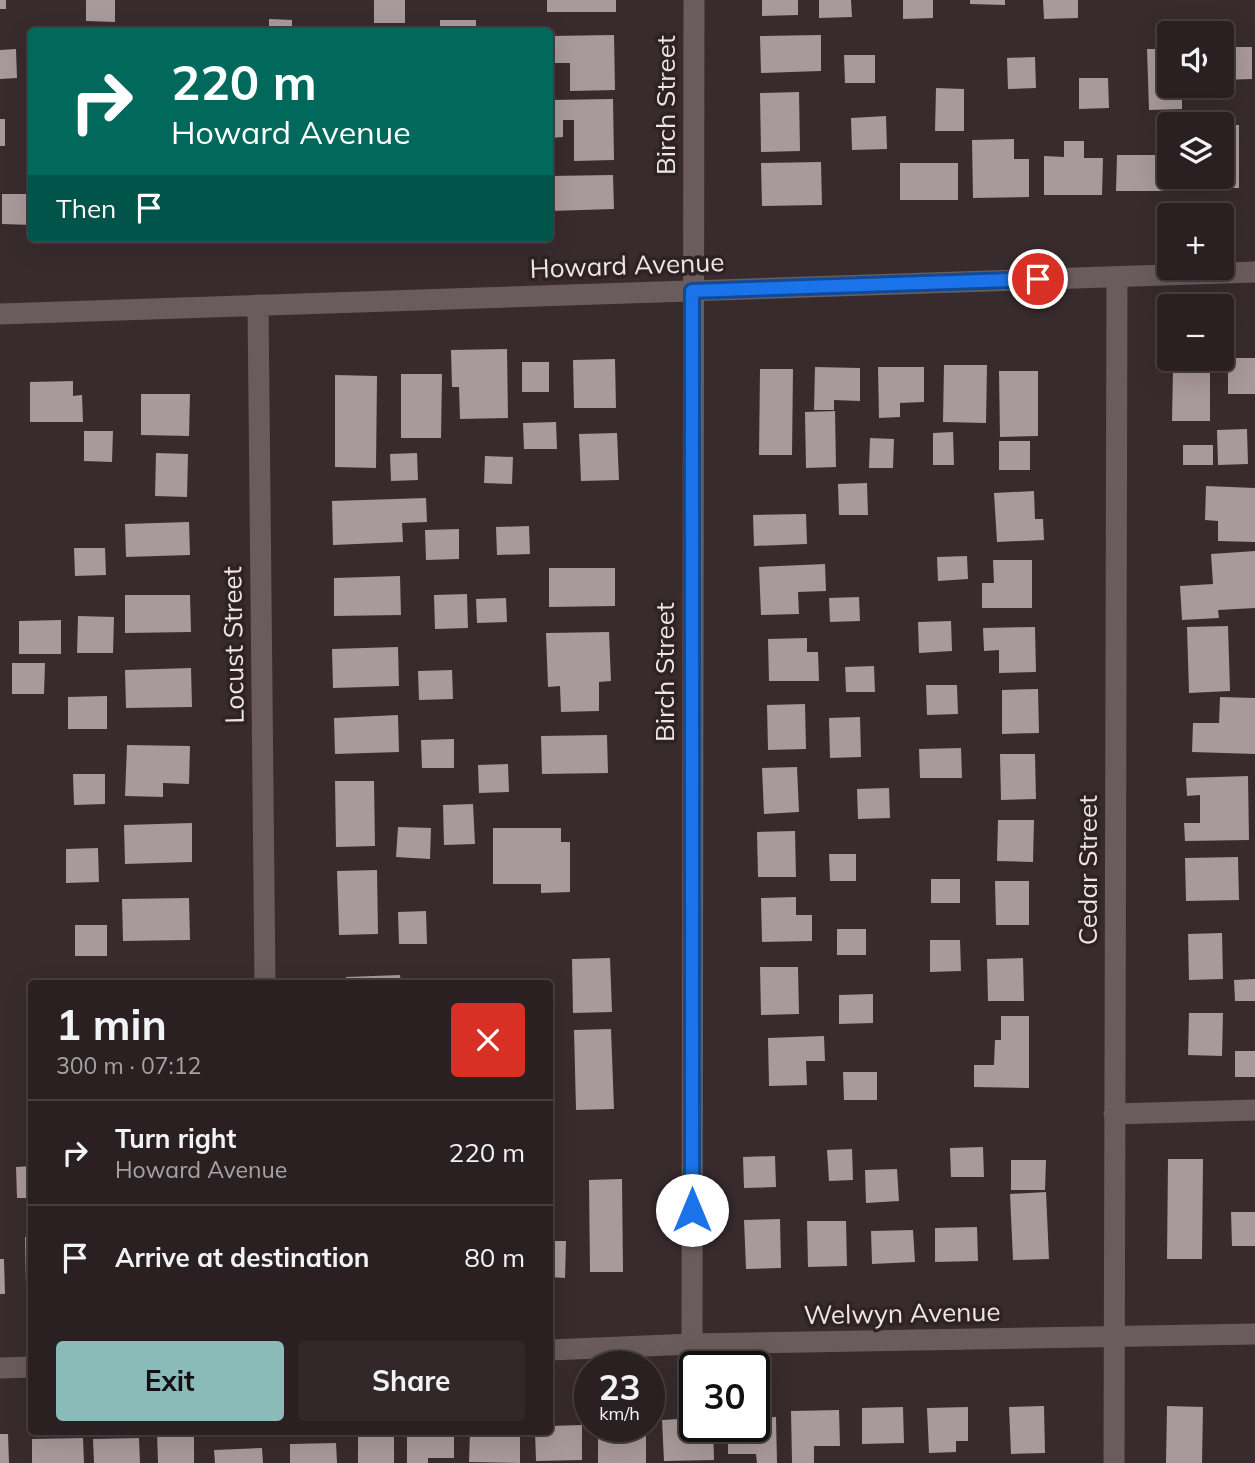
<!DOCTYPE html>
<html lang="en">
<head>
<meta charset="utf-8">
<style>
	body { margin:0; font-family:Mulish,sans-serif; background:#32282a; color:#f1f3f6; height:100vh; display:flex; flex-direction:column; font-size:26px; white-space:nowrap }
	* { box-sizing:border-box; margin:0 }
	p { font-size:23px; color:#a5a3a5 }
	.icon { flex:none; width:38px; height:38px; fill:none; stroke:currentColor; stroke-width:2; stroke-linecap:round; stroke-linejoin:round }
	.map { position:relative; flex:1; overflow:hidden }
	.side { position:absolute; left:28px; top:980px; width:525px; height:455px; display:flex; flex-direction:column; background:#2a2022; border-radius:7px; box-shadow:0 7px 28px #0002,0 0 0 2px #463e40 }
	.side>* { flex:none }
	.banner { position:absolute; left:28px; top:28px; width:525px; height:214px; border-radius:7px; box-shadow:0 7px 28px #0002,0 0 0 2px #463e40; background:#00695c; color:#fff; overflow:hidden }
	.controls { position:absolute; left:1157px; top:21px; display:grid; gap:14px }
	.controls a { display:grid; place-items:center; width:77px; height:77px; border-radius:7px; background:#2a2022; box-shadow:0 7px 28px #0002,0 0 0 2px #463e40; font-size:35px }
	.speed { position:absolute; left:574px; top:1351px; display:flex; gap:14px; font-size:35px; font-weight:700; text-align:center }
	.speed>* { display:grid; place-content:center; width:91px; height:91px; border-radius:50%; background:#2a2022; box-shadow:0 7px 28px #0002,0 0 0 2px #463e40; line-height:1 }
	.speed small { font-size:18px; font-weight:400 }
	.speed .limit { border:4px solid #111; border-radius:10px; background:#fff; color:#111 }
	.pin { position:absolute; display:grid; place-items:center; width:60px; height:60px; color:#fff; margin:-30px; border:4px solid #fff; border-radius:50%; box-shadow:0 2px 7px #0007 }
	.me { position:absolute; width:77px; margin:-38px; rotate:0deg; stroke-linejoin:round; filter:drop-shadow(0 0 5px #0008) }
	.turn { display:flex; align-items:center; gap:24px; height:147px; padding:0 28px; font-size:32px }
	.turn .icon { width:91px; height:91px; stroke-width:2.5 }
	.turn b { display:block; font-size:49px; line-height:60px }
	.then { display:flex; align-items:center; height:66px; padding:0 28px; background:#0003; gap:14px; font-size:26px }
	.round { display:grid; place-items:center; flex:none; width:74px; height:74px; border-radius:7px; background:#32282a }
	.overview { display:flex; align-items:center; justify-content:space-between; height:119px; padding:0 28px }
	h1 { font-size:42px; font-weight:700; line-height:52px }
	.cta { display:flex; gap:14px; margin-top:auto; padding:14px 28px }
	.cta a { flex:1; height:80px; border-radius:7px; background:#8bbbb9; color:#111; font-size:28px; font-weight:700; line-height:80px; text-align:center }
	.cta a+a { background:#32282a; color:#f1f3f6 }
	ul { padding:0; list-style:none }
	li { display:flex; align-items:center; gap:21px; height:105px; padding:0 28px; border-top:2px solid #463e40 }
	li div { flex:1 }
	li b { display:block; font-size:26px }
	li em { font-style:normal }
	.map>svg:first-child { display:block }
	.building { fill:#a8999a }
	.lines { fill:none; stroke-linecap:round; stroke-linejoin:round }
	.minor { stroke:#6a5c5d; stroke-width:21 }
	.route-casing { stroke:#114b97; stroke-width:18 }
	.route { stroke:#1a73e8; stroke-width:12 }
	.labels { text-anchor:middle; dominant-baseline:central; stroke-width:7; stroke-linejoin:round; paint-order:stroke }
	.street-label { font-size:26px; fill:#eee5e6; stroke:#2e2223 }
</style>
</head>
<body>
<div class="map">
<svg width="1255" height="1463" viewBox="0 0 1255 1463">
	<rect width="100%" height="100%" fill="#382b2d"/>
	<path class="building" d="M 0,0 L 6,0 L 6,9 L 0,9 Z
		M 86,0 L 115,0 L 115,22 L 86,21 Z
		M 374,0 L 405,0 L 405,23 L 374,23 Z
		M 547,0 L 616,0 L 616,12 L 547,12 Z
		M 762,0 L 798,0 L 798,15 L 762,16 Z
		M 819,0 L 851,0 L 852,17 L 819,18 Z
		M 903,0 L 933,0 L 933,18 L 903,19 Z
		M 970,0 L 1005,0 L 1005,5 L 970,4 Z
		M 1043,0 L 1078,0 L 1078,18 L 1044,19 Z
		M 269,19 L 292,20 L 292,32 L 269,32 Z
		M 440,20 L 476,20 L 476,32 L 440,32 Z
		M 614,35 L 615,90 L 570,91 L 570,63 L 551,63 L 550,36 Z
		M 821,35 L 821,71 L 761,73 L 760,36 Z
		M 1222,47 L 1252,47 L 1252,79 L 1222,80 Z
		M 16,49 L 17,78 L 0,79 L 0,50 Z
		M 1147,49 L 1169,49 L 1169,86 L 1182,86 L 1182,109 L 1149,110 Z
		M 844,55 L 875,55 L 875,83 L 845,83 Z
		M 1035,57 L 1036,88 L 1008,89 L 1007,58 Z
		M 1079,78 L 1108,78 L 1109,108 L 1079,109 Z
		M 936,88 L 964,89 L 964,131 L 935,131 Z
		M 799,92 L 800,151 L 761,152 L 760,93 Z
		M 613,99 L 614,160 L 574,161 L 574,120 L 563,120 L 563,137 L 550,138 L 550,100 Z
		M 886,116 L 887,149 L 852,150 L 851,118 Z
		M 0,119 L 5,119 L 5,146 L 0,146 Z
		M 1222,125 L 1239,125 L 1239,188 L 1201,188 L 1201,177 L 1222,177 Z
		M 1014,139 L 1014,159 L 1029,159 L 1029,197 L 973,198 L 972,140 Z
		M 1064,141 L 1084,141 L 1084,158 L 1103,158 L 1102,195 L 1044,195 L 1044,156 L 1064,157 Z
		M 1117,155 L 1169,155 L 1169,177 L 1174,177 L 1174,191 L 1116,191 Z
		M 821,162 L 822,205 L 762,206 L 761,163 Z
		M 900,163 L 958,163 L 958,200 L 900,200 Z
		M 613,175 L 614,209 L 550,211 L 550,176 Z
		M 2,194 L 32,194 L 32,225 L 2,224 Z
		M 507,349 L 508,418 L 460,419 L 459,387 L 452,387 L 451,350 Z
		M 1228,358 L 1255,358 L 1255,394 L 1228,394 Z
		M 615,359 L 616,408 L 574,408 L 573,360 Z
		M 522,362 L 549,362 L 549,392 L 522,392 Z
		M 944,365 L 987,365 L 986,423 L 943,422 Z
		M 815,367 L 860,368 L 860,401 L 834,400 L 834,410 L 814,410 Z
		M 878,367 L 924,367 L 924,402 L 900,403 L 900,417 L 879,418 Z
		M 1173,368 L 1210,368 L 1210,421 L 1172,421 Z
		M 760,369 L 793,369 L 792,455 L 759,455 Z
		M 999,371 L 1038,371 L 1038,436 L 1000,437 Z
		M 401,374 L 442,374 L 441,438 L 401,438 Z
		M 335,375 L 377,376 L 376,468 L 335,467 Z
		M 73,381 L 73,396 L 82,395 L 83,422 L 30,422 L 30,382 Z
		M 141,394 L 190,394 L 189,436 L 141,435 Z
		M 835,411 L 836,467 L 806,468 L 805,412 Z
		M 556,422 L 557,449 L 524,449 L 523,423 Z
		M 1247,429 L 1248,464 L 1218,465 L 1217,430 Z
		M 84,431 L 113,431 L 112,462 L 84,461 Z
		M 953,432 L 954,465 L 933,465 L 933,433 Z
		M 617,433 L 619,480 L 581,481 L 579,434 Z
		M 870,438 L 894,439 L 893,468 L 869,468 Z
		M 999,441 L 1030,441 L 1030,470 L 999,470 Z
		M 1183,445 L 1213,445 L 1213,465 L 1183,465 Z
		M 156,453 L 188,454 L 187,497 L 155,496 Z
		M 417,453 L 418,480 L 391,481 L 390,454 Z
		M 485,456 L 513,457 L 512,484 L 484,483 Z
		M 867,483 L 868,515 L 839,515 L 838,484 Z
		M 1206,486 L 1255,488 L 1255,542 L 1218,541 L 1218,521 L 1205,520 Z
		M 1034,491 L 1035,519 L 1043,519 L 1044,540 L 997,542 L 994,493 Z
		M 426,498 L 427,522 L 402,523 L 403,542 L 333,545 L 332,501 Z
		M 806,514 L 807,544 L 754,546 L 753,515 Z
		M 189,522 L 190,555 L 126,557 L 125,524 Z
		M 529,526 L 530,554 L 497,555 L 496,527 Z
		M 459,529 L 459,559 L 426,560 L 425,530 Z
		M 74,548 L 105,548 L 106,575 L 75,576 Z
		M 1255,551 L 1255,608 L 1218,610 L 1219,618 L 1182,620 L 1180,586 L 1213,584 L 1211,554 Z
		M 967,556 L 968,579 L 938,581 L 937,557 Z
		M 993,560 L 1032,560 L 1032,608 L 982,608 L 982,583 L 994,583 Z
		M 825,564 L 826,591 L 798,592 L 799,614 L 761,615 L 759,567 Z
		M 549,568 L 615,568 L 615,606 L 549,607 Z
		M 400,576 L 401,615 L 334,616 L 334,578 Z
		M 467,594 L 468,628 L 435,629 L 434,595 Z
		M 125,595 L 190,595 L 191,632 L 125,633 Z
		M 859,597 L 860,621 L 830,622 L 829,598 Z
		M 506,598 L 507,622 L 477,623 L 476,599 Z
		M 78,616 L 114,617 L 113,653 L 77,653 Z
		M 61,620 L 61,654 L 19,654 L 19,621 Z
		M 951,621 L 952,651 L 919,653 L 918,622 Z
		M 1228,626 L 1230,691 L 1189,693 L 1187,627 Z
		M 1035,627 L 1036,672 L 999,673 L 999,650 L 984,651 L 983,628 Z
		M 609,632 L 611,681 L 599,682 L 599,711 L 561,712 L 560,686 L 548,687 L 546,633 Z
		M 807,638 L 807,652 L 818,652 L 819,681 L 769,681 L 768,639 Z
		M 398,647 L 399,686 L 333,688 L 332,649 Z
		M 12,663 L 45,663 L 44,694 L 12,694 Z
		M 874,666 L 875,692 L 846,692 L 845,667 Z
		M 191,668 L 192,707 L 126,708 L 125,670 Z
		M 452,670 L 453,699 L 419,700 L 418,671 Z
		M 926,685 L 957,685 L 958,714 L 927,715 Z
		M 1038,689 L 1039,733 L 1002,734 L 1002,690 Z
		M 107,696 L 107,729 L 68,729 L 68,697 Z
		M 1220,697 L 1255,698 L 1255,754 L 1192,752 L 1193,723 L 1219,723 Z
		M 805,704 L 806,749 L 768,750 L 767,705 Z
		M 398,715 L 399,752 L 335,754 L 334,718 Z
		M 860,717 L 861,757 L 830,758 L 829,718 Z
		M 607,735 L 608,773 L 542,774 L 541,736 Z
		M 454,739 L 454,768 L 422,768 L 421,740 Z
		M 127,745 L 190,746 L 189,784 L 163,783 L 163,797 L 125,796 Z
		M 961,748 L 962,778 L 920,778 L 919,749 Z
		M 1000,754 L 1035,754 L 1036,799 L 1001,800 Z
		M 508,764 L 509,792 L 479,793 L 478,765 Z
		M 797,767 L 799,812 L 764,814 L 762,768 Z
		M 73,774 L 105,774 L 105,804 L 74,805 Z
		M 1248,776 L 1249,840 L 1185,841 L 1184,823 L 1200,823 L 1200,795 L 1187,796 L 1186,778 Z
		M 335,781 L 374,781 L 375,846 L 336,847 Z
		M 889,788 L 890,818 L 858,819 L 857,789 Z
		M 473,804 L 475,844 L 444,845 L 443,805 Z
		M 998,820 L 1034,820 L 1033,862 L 997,861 Z
		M 192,823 L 192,862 L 125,864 L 124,825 Z
		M 398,827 L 431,828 L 430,859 L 396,857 Z
		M 493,828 L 561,828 L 561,842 L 570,842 L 570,892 L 541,893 L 541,884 L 493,884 Z
		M 795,831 L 796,877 L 758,877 L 757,832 Z
		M 98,848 L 99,882 L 66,883 L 66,849 Z
		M 829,854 L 856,854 L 856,881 L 830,881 Z
		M 1238,857 L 1239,900 L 1186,901 L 1185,858 Z
		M 377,870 L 378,934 L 339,935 L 337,871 Z
		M 931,879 L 960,879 L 960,903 L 931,903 Z
		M 995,881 L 1029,881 L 1029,925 L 996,925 Z
		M 796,897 L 796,915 L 812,915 L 812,941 L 762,942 L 761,898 Z
		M 189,898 L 190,940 L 123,941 L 122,899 Z
		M 426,911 L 427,944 L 399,944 L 398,912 Z
		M 75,925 L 107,925 L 107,956 L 75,956 Z
		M 837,929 L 866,929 L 866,955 L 837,955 Z
		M 1222,933 L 1223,979 L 1189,980 L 1188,934 Z
		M 930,940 L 960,940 L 961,971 L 930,972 Z
		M 610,958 L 612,1012 L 573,1013 L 572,959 Z
		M 1023,958 L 1024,1001 L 988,1001 L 987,959 Z
		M 760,967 L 798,967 L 799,1014 L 761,1015 Z
		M 400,975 L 401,984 L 346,984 L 346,977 Z
		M 1255,979 L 1255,1001 L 1235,1001 L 1234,980 Z
		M 873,994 L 873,1023 L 839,1024 L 839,995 Z
		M 1189,1013 L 1223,1013 L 1222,1056 L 1188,1055 Z
		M 1001,1016 L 1029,1016 L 1029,1088 L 974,1087 L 974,1065 L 994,1065 L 995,1040 L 1001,1040 Z
		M 611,1029 L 614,1109 L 576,1110 L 574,1030 Z
		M 824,1036 L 825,1061 L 806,1061 L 807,1085 L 769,1086 L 768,1038 Z
		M 1235,1051 L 1255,1051 L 1255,1077 L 1235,1077 Z
		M 843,1072 L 877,1072 L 877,1100 L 844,1100 Z
		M 983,1147 L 984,1177 L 951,1177 L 950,1148 Z
		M 852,1149 L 853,1180 L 829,1181 L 827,1150 Z
		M 775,1156 L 776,1187 L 744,1188 L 743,1157 Z
		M 1168,1159 L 1203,1159 L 1202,1259 L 1167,1259 Z
		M 1011,1160 L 1046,1160 L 1045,1190 L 1011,1190 Z
		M 32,1166 L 32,1198 L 17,1198 L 16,1167 Z
		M 897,1169 L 899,1201 L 866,1203 L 865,1170 Z
		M 622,1179 L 623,1272 L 590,1272 L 589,1180 Z
		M 1046,1192 L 1049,1259 L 1013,1260 L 1010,1194 Z
		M 1231,1212 L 1255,1212 L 1255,1246 L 1232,1246 Z
		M 780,1219 L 781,1268 L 746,1269 L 744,1220 Z
		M 807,1221 L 846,1221 L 847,1266 L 808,1267 Z
		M 977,1227 L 978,1261 L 935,1262 L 935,1228 Z
		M 913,1230 L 915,1262 L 872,1264 L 871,1231 Z
		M 25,1237 L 32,1237 L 32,1287 L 26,1287 Z
		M 550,1241 L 566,1241 L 565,1278 L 550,1277 Z
		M 0,1259 L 4,1259 L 5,1294 L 0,1294 Z
		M 1044,1406 L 1045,1453 L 1011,1454 L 1009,1407 Z
		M 1167,1406 L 1203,1407 L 1202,1463 L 1166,1463 Z
		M 903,1407 L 904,1443 L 862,1444 L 862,1408 Z
		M 968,1407 L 968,1441 L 956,1441 L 956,1452 L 929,1453 L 927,1408 Z
		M 839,1410 L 840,1446 L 814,1446 L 814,1463 L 792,1463 L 791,1411 Z
		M 776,1417 L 777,1463 L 757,1463 L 756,1454 L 728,1454 L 728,1426 L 754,1426 L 754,1418 Z
		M 695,1418 L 695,1426 L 713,1426 L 714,1460 L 664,1461 L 662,1420 Z
		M 582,1425 L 582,1460 L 536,1461 L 535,1432 L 550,1432 L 550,1426 Z
		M 598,1426 L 646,1426 L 646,1463 L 598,1463 Z
		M 157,1432 L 194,1432 L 194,1463 L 158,1463 Z
		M 358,1432 L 394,1432 L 394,1463 L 358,1463 Z
		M 407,1432 L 454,1432 L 454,1458 L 428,1458 L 428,1463 L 407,1463 Z
		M 470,1432 L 520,1432 L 520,1463 L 469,1462 Z
		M 0,1434 L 8,1434 L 9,1463 L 0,1463 Z
		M 83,1438 L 84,1463 L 32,1463 L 32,1439 Z
		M 139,1438 L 140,1463 L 94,1463 L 93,1439 Z
		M 336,1443 L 337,1463 L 290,1463 L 290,1444 Z
		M 262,1448 L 263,1463 L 215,1463 L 214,1450 Z"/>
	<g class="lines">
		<path class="minor" d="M 258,305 L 265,984
			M 0,314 L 1255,272
			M 1114,1114 L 1255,1110
			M 692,1344 L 694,0
			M 550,1350 L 692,1344 L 1255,1334
			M 0,1368 L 32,1367
			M 1114,1463 L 1117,277"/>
	</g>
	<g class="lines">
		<defs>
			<path id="route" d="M 692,1210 L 692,291 L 1038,279"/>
		</defs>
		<use href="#route" class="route-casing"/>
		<use href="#route" class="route"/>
	</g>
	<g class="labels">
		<g class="street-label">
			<text transform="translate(665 105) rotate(-90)">Birch Street</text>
			<text transform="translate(627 265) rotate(-2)">Howard Avenue</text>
			<text transform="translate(233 645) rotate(-91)">Locust Street</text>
			<text transform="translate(664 672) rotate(-90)">Birch Street</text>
			<text transform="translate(1087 870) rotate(-90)">Cedar Street</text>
			<text transform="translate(902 1313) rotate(-1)">Welwyn Avenue</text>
		</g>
	</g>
</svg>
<div class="controls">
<a><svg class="icon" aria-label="sound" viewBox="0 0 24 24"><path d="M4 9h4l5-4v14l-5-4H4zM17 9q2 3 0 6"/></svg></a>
<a><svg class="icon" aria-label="layers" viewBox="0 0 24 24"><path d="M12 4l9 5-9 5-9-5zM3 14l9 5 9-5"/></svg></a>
<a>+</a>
<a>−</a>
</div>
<div class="speed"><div>23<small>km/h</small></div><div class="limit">30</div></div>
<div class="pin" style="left:1038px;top:279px;background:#d93025"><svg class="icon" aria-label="arrive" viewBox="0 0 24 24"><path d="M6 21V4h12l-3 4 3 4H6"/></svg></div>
<svg class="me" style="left:692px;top:1210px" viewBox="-20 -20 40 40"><circle r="19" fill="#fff"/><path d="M0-13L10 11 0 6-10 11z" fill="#1a73e8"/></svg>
<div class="banner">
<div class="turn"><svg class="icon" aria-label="right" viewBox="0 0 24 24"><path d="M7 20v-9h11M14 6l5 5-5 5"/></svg><div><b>220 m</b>Howard Avenue</div></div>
<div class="then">Then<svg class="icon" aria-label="arrive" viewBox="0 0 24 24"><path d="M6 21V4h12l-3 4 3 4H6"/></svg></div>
</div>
<section class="side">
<div class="overview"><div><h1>1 min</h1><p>300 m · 07:12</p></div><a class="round" style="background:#d93025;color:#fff"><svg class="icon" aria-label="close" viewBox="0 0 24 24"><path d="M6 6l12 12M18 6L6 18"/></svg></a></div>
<ul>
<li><svg class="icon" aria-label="right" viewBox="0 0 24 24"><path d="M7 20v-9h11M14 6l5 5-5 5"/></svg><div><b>Turn right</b><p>Howard Avenue</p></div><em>220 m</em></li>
<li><svg class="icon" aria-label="arrive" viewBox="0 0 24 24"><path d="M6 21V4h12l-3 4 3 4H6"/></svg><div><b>Arrive at destination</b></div><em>80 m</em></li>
</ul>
<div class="cta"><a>Exit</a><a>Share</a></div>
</section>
</div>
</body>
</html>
